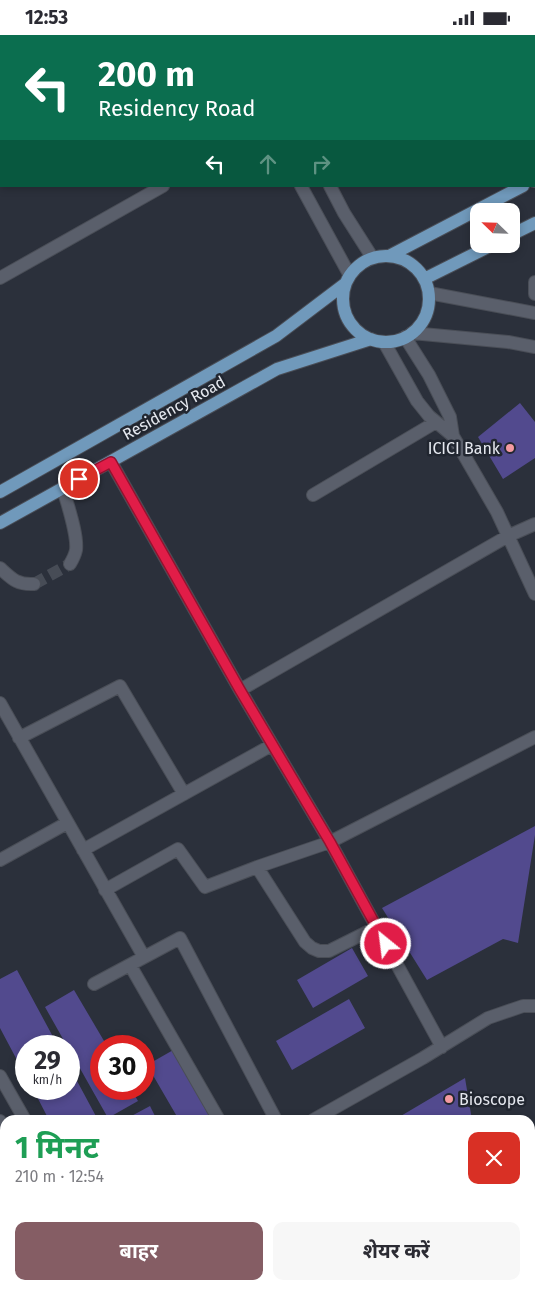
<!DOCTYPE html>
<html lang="hi">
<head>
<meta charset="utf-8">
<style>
	body { margin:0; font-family:"Fira Sans","Noto Sans Devanagari",sans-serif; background:#f7f7f7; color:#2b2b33; height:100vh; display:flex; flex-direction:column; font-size:19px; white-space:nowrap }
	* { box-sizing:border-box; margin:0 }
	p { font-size:16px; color:#7c7c81 }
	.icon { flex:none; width:28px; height:28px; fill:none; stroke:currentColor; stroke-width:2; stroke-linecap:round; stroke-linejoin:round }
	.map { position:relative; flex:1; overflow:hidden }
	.panel { position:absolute; left:0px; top:1080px; width:535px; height:175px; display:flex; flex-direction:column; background:#fff; border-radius:15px 15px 0 0; box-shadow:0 2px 8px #0003 }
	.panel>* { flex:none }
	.top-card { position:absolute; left:0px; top:0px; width:535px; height:152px; box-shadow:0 2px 8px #0003; background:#0b6e4f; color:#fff; overflow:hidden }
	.needle { width:32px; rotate:293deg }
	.fabs { position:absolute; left:470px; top:168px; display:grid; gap:10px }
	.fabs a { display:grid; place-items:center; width:50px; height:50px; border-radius:10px; background:#fff; box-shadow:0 2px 8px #0003; font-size:25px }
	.speed { position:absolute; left:15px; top:1000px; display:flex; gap:10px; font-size:25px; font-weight:700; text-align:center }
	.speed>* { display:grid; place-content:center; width:65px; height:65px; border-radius:50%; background:#fff; box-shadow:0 2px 8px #0003; line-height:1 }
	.speed small { font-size:12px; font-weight:400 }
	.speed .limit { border:8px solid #d22; background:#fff; color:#111 }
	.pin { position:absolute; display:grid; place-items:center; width:42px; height:42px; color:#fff; margin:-21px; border:2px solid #fff; border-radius:50%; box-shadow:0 1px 5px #0007 }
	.me { position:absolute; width:55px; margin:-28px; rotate:331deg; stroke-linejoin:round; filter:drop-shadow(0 0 4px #0008) }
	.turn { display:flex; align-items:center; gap:18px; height:105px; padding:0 15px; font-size:22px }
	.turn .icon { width:65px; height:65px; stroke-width:2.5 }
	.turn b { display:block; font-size:35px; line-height:42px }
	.lanes { display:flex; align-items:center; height:48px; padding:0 15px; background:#0003; justify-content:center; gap:25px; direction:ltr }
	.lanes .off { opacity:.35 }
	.round { display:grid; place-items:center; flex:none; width:52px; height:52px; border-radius:10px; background:#f7f7f7 }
	.headline { display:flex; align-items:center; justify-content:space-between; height:85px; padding:0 15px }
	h1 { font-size:30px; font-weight:700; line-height:38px; color:#1e9e55 }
	.button { display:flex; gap:10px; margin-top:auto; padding:10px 15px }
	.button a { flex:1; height:58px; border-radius:10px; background:#855d64; color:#fff; font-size:20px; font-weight:700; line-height:58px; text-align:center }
	.button a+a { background:#f7f7f7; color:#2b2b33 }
	.status { display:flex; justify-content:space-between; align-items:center; height:35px; padding:0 25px; background:#fff; direction:ltr }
	.status svg { height:14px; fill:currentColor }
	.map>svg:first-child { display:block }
	.green { fill:#4f3a60 }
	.building { fill:#524a8e }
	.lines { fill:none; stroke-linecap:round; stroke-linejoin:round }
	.minor-tunnel { stroke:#474c56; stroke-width:12; stroke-dasharray:12 6; stroke-linecap:butt }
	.minor-casing { stroke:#4a4e57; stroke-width:14 }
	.major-casing { stroke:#4a4e57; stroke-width:14 }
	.minor { stroke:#5a5f6b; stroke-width:12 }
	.major { stroke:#7099bb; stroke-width:12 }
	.route-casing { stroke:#92132f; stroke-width:12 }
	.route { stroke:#e11d48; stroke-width:9 }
	.poi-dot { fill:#f49aa1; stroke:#212630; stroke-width:2 }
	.labels { text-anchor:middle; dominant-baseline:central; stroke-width:5; stroke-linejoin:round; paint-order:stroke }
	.street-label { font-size:16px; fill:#e5e8ef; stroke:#212630 }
	.poi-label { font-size:16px; fill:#e5e8ef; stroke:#212630; text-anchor:end }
</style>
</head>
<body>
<div class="status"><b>12:53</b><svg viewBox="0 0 49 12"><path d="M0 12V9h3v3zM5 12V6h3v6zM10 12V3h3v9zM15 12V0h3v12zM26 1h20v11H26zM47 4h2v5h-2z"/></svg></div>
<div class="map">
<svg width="535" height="1255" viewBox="0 0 535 1255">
	<rect width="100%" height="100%" fill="#2b303b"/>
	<path class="green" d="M 0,1157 L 5,1166 L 5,1250 L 50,1250 L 53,1255 L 0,1255 Z"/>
	<path class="building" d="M 520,368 L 535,387 L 535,423 L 503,444 L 478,402 Z
		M 535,791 L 535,800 L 518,908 L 503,904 L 427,945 L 382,873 Z
		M 352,913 L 368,941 L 313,973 L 297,945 Z
		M 17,935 L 58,1011 L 26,1011 L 26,1042 L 0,993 L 0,944 Z
		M 74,955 L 107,1011 L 101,1011 L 101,1054 L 131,1054 L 138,1066 L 108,1083 L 69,1014 L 69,1011 L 67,1011 L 45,972 Z
		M 349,964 L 365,993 L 292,1035 L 276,1006 Z
		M 175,1014 L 212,1078 L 200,1085 L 179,1085 L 147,1030 Z
		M 69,1031 L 98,1085 L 49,1085 L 33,1054 L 69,1054 Z
		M 465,1043 L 472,1085 L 394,1085 Z
		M 150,1071 L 157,1085 L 124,1085 Z
		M 179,1250 L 320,1250 L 310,1255 L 181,1255 Z
		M 374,1250 L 404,1250 L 404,1251 L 386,1255 L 377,1255 Z"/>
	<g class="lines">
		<path class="minor-tunnel" d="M 34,549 L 70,529"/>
		<defs>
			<path id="minor" d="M 219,0 L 220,1
				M 248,0 L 249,1
				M 107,1 L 109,0
				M 148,1 L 150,0
				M 433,1 L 435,0
				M 0,61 L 1,60
				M 0,83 L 1,82
				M 301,151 L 349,239
				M 330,151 L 344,178 L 372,222
				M 0,243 L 163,151
				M 535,247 L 535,259
				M 429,258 L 535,278
				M 412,298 L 508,307 L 535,312
				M 405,302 L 429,340 L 450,382 L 453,401
				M 384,307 L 417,366 L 429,381 L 453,401 L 497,477 L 535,559
				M 111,427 L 240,655 L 330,807 L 442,1012
				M 63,453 C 67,469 78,499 76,515 C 75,520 73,524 70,529
				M 313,460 L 436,387
				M 0,533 C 12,544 17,550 34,549
				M 240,655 L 508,501 L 535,489
				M 0,668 L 144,922
				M 19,703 L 120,651 L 184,759
				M 83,815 L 272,710
				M 0,825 L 67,788
				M 105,855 L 178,814 L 205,852 L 257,832
				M 377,892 L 329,916 L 319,916 L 312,913 L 305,907 L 257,832 L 330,807 L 535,702
				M 130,930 L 219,1085
				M 94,949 L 180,903 L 276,1085
				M 0,1041 L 25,1085
				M 313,1085 L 423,1023 L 488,983 L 523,971 L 535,971
				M 0,1086 L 5,1095
				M 91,1250 L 93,1255
				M 112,1250 L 115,1255
				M 2,1255 L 9,1250"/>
			<path id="major" d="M 534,146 L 535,145
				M 511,200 L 535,188
				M 389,221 L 523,151
				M343 264a43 43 0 1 1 86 0a43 43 0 1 1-86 0Z
				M 424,244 L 494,209
				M 0,457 L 276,301 L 346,248
				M 0,488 L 277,334 L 371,304"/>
		</defs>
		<use href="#minor" class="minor-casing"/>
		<use href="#major" class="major-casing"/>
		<use href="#minor" class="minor"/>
		<use href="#major" class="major"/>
	</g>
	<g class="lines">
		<defs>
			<path id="route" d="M 79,444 L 111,427 L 240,655 L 330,807 L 386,909"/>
		</defs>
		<use href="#route" class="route-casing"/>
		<use href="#route" class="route"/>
	</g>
	<g class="poi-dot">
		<circle cx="510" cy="413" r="5"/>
		<circle cx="449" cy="1064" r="5"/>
	</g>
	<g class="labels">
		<g class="street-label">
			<text transform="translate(174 373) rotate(-29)">Residency Road</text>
		</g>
		<g class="poi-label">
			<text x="500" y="413">ICICI Bank</text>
			<text x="459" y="1064" text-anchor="start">Bioscope</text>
		</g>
	</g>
</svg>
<div class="fabs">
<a><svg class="needle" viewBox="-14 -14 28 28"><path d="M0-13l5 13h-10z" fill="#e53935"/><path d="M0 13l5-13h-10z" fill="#7c7c81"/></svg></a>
</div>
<div class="speed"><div>29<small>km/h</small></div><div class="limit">30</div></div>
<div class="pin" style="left:79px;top:444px;background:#d93025"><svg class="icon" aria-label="arrive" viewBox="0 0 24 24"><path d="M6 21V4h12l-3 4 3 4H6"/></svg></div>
<svg class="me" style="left:386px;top:909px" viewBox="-20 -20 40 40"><circle r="17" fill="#e11d48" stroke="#fff" stroke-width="3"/><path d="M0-11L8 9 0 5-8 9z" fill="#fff"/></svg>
<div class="top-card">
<div class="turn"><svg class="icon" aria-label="left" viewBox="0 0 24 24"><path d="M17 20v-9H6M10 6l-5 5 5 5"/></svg><div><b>200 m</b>Residency Road</div></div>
<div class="lanes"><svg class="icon" aria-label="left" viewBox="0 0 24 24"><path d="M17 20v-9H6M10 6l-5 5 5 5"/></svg><svg class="icon off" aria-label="ahead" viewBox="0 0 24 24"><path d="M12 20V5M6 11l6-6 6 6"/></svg><svg class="icon off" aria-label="right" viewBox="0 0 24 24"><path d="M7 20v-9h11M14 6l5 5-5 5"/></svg></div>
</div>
<section class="panel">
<div class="headline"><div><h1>1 मिनट</h1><p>210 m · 12:54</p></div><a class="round" style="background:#d93025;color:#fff"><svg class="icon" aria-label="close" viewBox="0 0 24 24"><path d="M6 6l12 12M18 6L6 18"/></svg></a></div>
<div class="button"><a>बाहर</a><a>शेयर करें</a></div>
</section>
</div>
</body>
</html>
